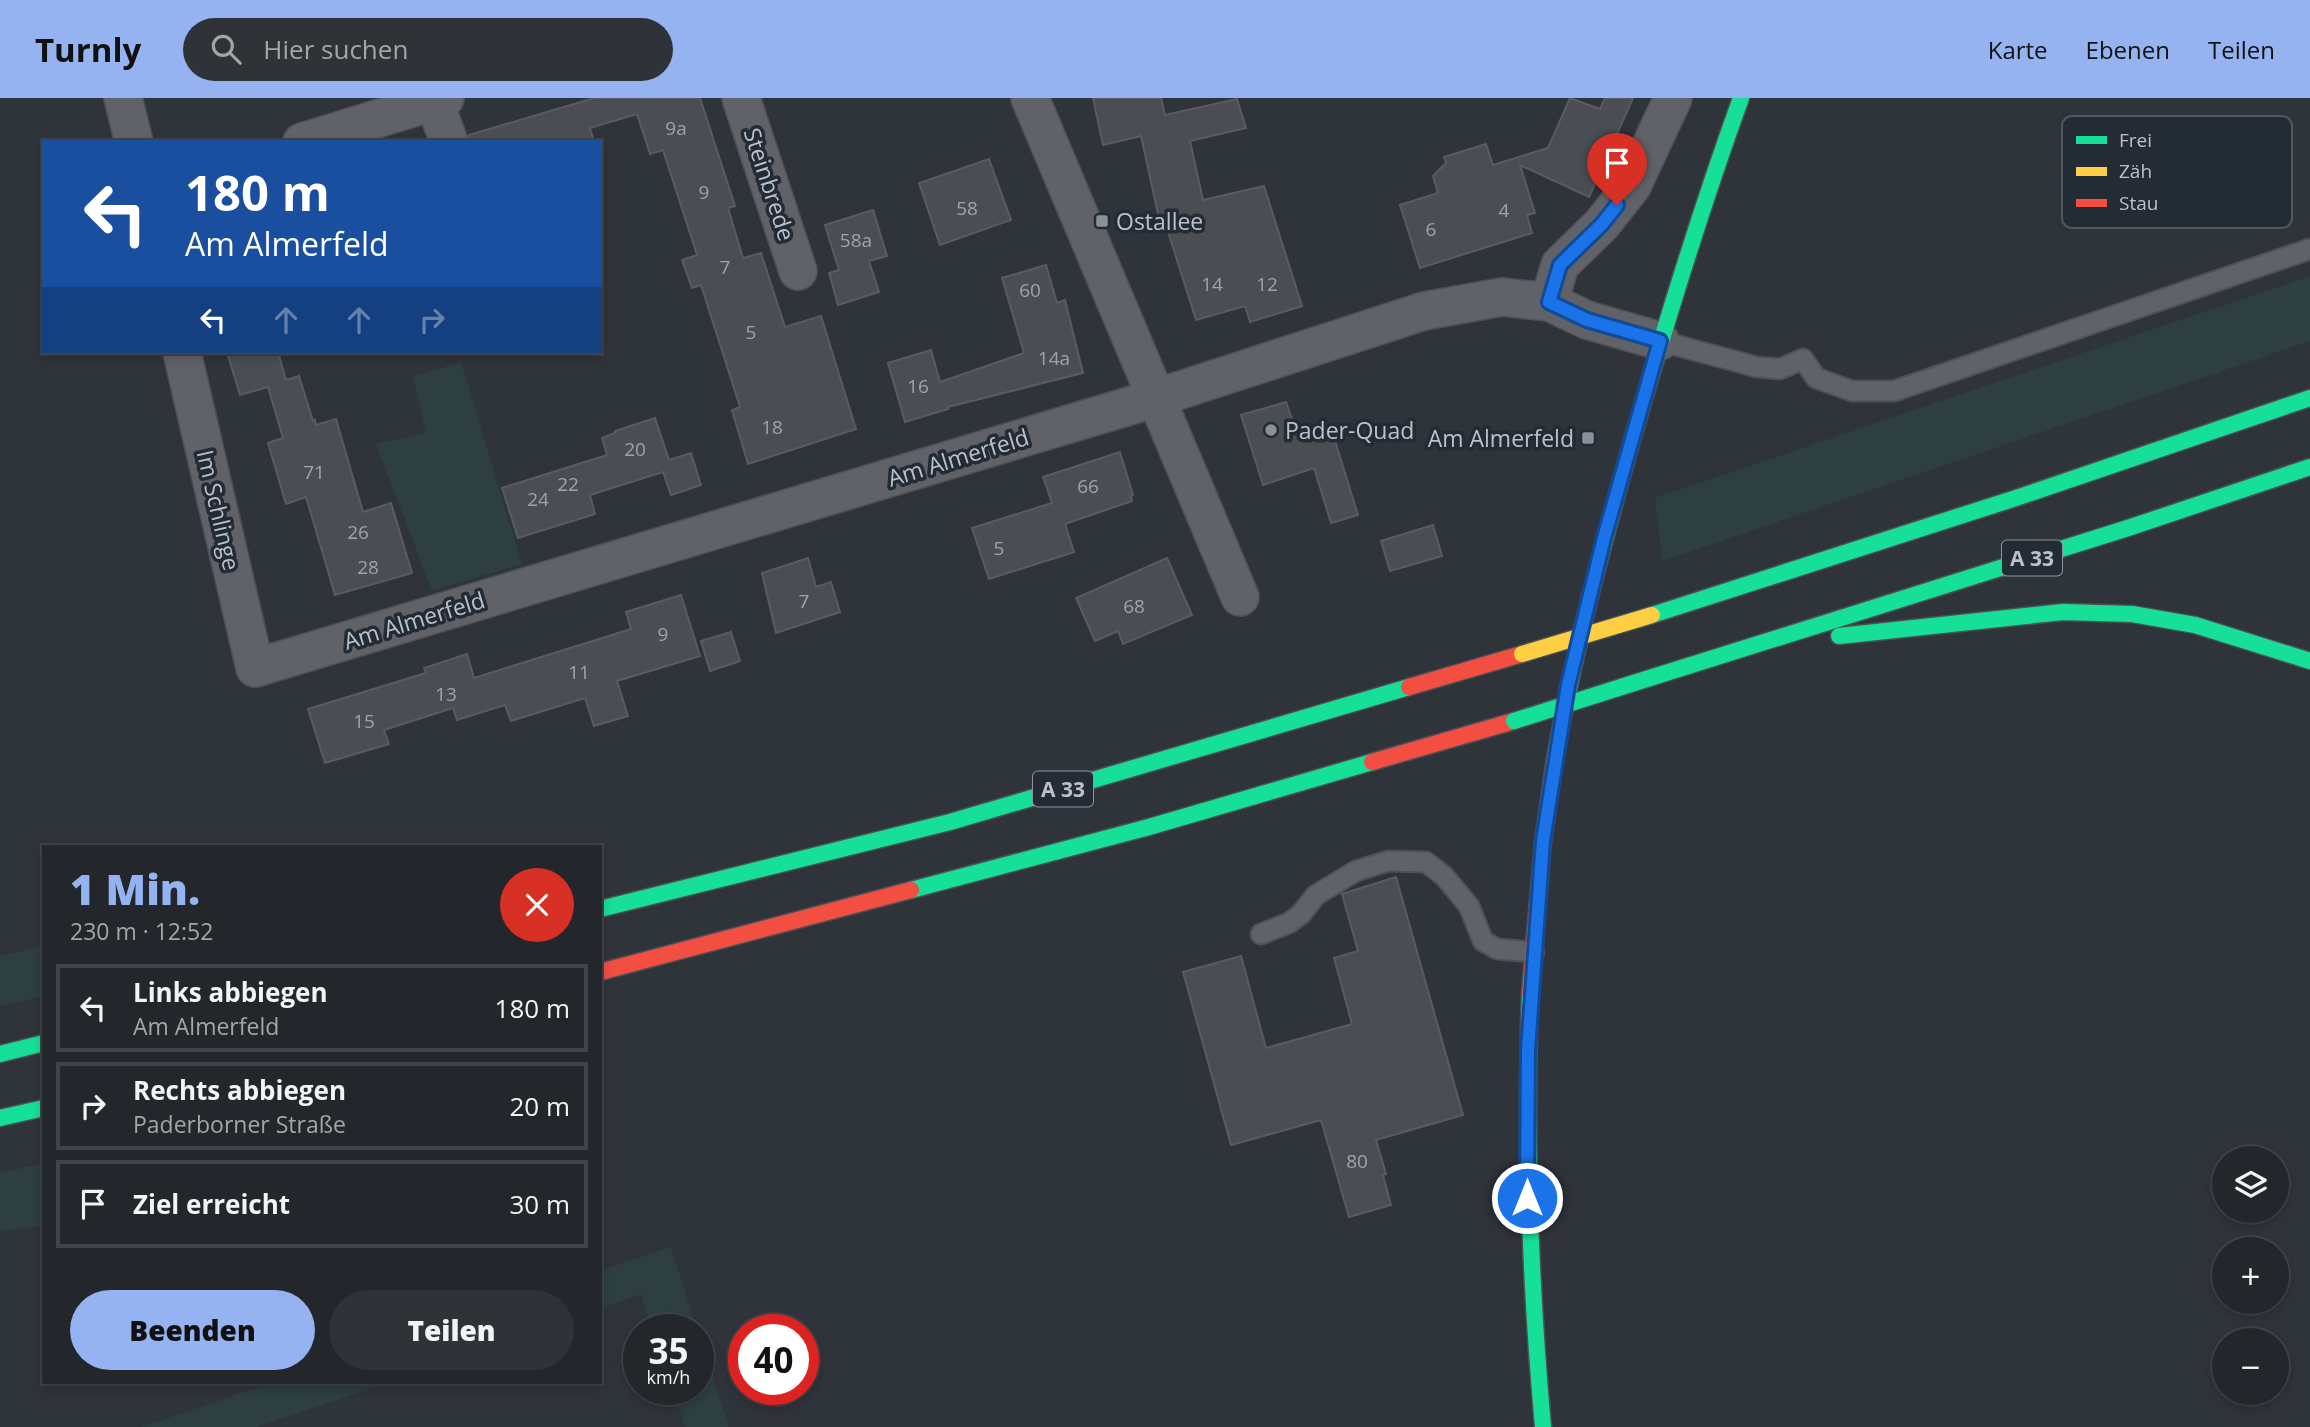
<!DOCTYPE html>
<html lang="de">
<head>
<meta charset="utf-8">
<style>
	body { margin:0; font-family:"Open Sans",sans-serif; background:#2f3338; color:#f1f3f6; height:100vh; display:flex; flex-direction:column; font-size:26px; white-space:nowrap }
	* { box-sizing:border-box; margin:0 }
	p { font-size:23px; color:#a3a5a9 }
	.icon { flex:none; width:38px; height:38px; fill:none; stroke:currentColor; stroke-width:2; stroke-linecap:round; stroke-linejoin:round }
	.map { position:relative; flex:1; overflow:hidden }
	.details { position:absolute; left:42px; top:747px; width:560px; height:539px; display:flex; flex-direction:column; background:#23272c; border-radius:0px; box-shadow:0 4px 10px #0003,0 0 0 2px #404448 }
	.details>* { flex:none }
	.banner { position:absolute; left:42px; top:42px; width:560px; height:214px; border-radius:0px; box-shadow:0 4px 10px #0003,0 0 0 2px #404448; background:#1a4fa0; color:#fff; overflow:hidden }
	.controls { position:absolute; left:2212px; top:1048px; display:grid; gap:14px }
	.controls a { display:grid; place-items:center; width:77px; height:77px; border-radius:50%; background:#23272c; box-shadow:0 4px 10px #0003,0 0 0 2px #404448; font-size:35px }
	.speed { position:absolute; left:623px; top:1216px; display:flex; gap:14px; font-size:35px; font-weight:700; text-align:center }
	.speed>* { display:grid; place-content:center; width:91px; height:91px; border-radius:50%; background:#23272c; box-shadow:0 4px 10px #0003,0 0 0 2px #404448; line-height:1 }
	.speed small { font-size:18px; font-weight:400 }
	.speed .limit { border:10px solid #d22; background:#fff; color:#111 }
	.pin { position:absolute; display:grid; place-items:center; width:60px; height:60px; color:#fff; margin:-72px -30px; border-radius:50% 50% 50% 0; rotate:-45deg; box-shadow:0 0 7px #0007 }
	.pin .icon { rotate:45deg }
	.me { position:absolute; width:77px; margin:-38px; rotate:0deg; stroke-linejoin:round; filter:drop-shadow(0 0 5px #0008) }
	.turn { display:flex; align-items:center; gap:24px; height:147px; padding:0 28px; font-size:32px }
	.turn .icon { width:91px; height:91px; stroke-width:2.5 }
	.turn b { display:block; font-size:49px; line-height:60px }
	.lanes { display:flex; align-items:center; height:66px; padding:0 28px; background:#0003; justify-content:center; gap:35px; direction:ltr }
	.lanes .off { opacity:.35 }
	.round { display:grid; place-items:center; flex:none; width:74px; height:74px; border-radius:37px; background:#2f3338 }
	.summary { display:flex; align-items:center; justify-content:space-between; height:119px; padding:0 28px }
	h1 { font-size:42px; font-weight:800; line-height:52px; color:#95b2f1 }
	.primary-button { display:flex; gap:14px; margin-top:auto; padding:14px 28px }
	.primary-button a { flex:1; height:80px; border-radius:42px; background:#95b2f1; color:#111; font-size:28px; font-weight:800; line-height:80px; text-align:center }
	.primary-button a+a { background:#2f3338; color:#f1f3f6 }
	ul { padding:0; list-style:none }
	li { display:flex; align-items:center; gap:21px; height:88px; margin:0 14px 10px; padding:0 14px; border:4px solid #404448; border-radius:0px }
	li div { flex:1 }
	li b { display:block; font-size:26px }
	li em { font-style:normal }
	header { display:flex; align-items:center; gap:42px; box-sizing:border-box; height:98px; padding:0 35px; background:#95b2f1; color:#111 }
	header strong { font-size:33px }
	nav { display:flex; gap:38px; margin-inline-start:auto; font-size:24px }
	.search { width:490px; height:63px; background:#2f3338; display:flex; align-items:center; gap:18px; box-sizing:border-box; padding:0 24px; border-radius:38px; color:#a3a5a9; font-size:26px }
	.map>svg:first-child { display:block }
	.green { fill:#2d3f40 }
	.building { fill:#4a4e53; stroke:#585c62; stroke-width:2 }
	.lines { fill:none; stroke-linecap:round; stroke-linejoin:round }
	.lane-casing { stroke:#4d5055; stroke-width:23 }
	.street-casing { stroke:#4d5055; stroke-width:40 }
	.fast-casing { stroke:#4d5055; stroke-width:19 }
	.jam-casing { stroke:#4d5055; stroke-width:19 }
	.lane { stroke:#606268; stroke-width:19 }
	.street { stroke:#606268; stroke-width:37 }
	.fast { stroke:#16e098; stroke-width:16 }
	.jam { stroke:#f24e42; stroke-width:16 }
	.fast-bridge-casing { stroke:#4c5156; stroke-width:19; stroke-linecap:butt }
	.slow-bridge-casing { stroke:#4c5156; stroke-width:19; stroke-linecap:butt }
	.fast-bridge { stroke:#16e098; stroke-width:16 }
	.slow-bridge { stroke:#ffcf43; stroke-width:16 }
	.route-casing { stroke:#114b97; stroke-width:18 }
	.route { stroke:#1a73e8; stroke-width:12 }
	.poi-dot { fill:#8a9098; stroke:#232b35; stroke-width:2.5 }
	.labels { text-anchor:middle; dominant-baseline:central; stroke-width:7; stroke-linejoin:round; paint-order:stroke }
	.number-label { font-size:19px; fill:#9fa4ac }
	.shield { fill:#232b35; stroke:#8d949d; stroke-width:2 }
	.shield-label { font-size:21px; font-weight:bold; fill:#bbc1ca }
	.street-label { font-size:23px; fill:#bbc1ca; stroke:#232b35 }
	.poi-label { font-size:23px; fill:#bbc1ca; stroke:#232b35; text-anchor:start }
	.key { fill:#232b35; stroke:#515862; stroke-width:2 }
	.key-label { font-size:19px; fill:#bbc1ca }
</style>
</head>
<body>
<header>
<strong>Turnly</strong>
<div class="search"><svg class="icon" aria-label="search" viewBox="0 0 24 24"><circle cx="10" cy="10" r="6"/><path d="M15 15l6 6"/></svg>Hier suchen</div>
<nav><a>Karte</a><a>Ebenen</a><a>Teilen</a></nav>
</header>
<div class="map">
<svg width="2310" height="1329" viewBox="0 0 2310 1329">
	<rect width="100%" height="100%" fill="#2f343a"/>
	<path class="green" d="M 2310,178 L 2310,243 L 1662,463 L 1655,400 Z
		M 461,264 L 522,466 L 432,493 L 376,346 L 426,335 L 413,278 Z
		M 44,848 L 44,898 L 0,908 L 0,858 Z
		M 44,1065 L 44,1127 L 0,1134 L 0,1075 Z
		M 671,1149 L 697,1232 L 653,1232 L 641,1196 L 600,1210 L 600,1173 Z
		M 698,1234 L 729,1329 L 685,1329 L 673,1292 L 698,1292 Z
		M 272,1285 L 386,1285 L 257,1329 L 141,1329 Z"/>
	<path class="building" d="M 594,0 L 700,0 L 735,108 L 728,110 L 743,160 L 761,155 L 785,229 L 821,218 L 856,331 L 748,366 L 732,312 L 740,309 L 701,187 L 692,190 L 682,162 L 697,157 L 663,52 L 650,56 L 637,16 L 590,30 L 594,44 L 470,44 L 469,37 Z
		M 1093,0 L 1161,0 L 1165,17 L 1237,1 L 1246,30 L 1190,43 L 1203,102 L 1264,88 L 1302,208 L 1250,224 L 1245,208 L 1196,222 L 1165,124 L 1160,125 L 1141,38 L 1103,47 Z
		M 1570,0 L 1600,11 L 1605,0 L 1633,0 L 1589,99 L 1520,67 L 1535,115 L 1527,117 L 1532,135 L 1420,170 L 1400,107 L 1438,95 L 1433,78 L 1446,65 L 1444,59 L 1486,46 L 1493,67 L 1548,50 Z
		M 989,61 L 1011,122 L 940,147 L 919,85 Z
		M 873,112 L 887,158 L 869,163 L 879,194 L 838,207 L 829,175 L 839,172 L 825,127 Z
		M 1046,167 L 1057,205 L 1065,202 L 1083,275 L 948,309 L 948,311 L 905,324 L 888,265 L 931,252 L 940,284 L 1024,255 L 1002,180 Z
		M 227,254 L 278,254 L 286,282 L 299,278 L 313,323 L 315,322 L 316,327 L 336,321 L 363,414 L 391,405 L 412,475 L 335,497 L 306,399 L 286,406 L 268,345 L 283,340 L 268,289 L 240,297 Z
		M 1286,304 L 1300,343 L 1332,333 L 1358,417 L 1331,425 L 1314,370 L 1263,387 L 1241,317 Z
		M 655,320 L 669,362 L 691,355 L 701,387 L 671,397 L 663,374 L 590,397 L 595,416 L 518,440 L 502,390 L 607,357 L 602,340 L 615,335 L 615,333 Z
		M 1120,354 L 1133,397 L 1131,398 L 1132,403 L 1065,426 L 1074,454 L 989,481 L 972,430 L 1052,405 L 1043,379 Z
		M 1433,427 L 1442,458 L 1390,473 L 1381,443 Z
		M 808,460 L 816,489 L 831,484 L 840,514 L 776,535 L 762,475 Z
		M 1167,460 L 1192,517 L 1123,546 L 1118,533 L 1095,543 L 1076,500 Z
		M 681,497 L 700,558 L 617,583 L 628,618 L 594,628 L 585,600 L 511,623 L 505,607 L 457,622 L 453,610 L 384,632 L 389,646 L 325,665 L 308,611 L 426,575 L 424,570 L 467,556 L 474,580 L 631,531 L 626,514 Z
		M 731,534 L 740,563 L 710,573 L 701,543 Z
		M 1396,779 L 1463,1017 L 1376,1042 L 1386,1076 L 1383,1077 L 1391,1107 L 1349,1119 L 1321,1022 L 1231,1047 L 1183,874 L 1241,858 L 1266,950 L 1352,926 L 1334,860 L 1358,853 L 1342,796 Z"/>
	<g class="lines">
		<defs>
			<path id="lane" d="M 1660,243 L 1757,269 L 1780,271 L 1803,261 L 1816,280 L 1852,293 L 1894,293 L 2310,151
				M 1261,836 L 1289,825 L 1301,816 L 1316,797 L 1356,773 L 1388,763 L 1426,764 L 1444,778 L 1469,808 L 1483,843 L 1497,851 L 1534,854"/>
			<path id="street" d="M 123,0 L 134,44
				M 741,0 L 798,173
				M 1030,0 L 1240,499
				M 434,3 L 449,44
				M 302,44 L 445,0
				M 1549,204 L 1560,167 L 1602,126 L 1632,88 L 1673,0
				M 182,254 L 255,570 L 1156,300 L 1424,213 L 1502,199 L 1549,204 L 1587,222 L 1660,243"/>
			<path id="fast" d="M 1652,517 L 2019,399 L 2310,300
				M 1839,538 L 2063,514 L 2132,516 L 2195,527 L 2310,563
				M 1637,584 L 2128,430 L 2310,369
				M 1554,667 C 1572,561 1600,457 1629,353 C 1663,234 1699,116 1741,0
				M 911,792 L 1149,729 L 1372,664
				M 600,811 L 950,724 L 1409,589
				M 1530,895 C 1525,1040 1530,1184 1543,1329
				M 0,956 L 44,945
				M 0,1020 L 44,1010"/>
			<path id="jam" d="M 1409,589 L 1522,556
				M 1372,664 L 1514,623
				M 600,874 L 911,792
				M 1530,895 L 1543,744 L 1554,667"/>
		</defs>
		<use href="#lane" class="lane-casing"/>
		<use href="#street" class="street-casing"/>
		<use href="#fast" class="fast-casing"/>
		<use href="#jam" class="jam-casing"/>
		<use href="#lane" class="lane"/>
		<use href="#street" class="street"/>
		<use href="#fast" class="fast"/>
		<use href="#jam" class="jam"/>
		<defs>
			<path id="fast-bridge" d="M 1514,623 L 1637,584"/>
			<path id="slow-bridge" d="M 1522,556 L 1652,517"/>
		</defs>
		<use href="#fast-bridge" class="fast-bridge-casing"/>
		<use href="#slow-bridge" class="slow-bridge-casing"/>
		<use href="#fast-bridge" class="fast-bridge"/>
		<use href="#slow-bridge" class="slow-bridge"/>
	</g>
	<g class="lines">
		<defs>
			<path id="route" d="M 1527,1100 L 1528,952 L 1543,743 L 1568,587 L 1604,440 L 1660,243 L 1587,222 L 1549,204 L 1560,167 L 1602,126 L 1617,107"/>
		</defs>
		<use href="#route" class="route-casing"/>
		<use href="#route" class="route"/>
	</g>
	<g class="poi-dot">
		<rect x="1095" y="116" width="14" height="14" rx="3.5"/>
		<circle cx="1271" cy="332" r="7"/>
		<rect x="1581" y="333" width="14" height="14" rx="3.5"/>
	</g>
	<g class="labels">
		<g class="number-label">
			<text x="676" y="30">9a</text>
			<text x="704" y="94">9</text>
			<text x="967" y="110">58</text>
			<text x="1504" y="112">4</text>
			<text x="1431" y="131">6</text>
			<text x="856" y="142">58a</text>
			<text x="725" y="169">7</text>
			<text x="1212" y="186">14</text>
			<text x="1267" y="186">12</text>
			<text x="1030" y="192">60</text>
			<text x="751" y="234">5</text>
			<text x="1054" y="260">14a</text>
			<text x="918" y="288">16</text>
			<text x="772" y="329">18</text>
			<text x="635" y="351">20</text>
			<text x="314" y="374">71</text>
			<text x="568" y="386">22</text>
			<text x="1088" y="388">66</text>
			<text x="538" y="401">24</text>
			<text x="358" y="434">26</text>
			<text x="999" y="450">5</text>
			<text x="368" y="469">28</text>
			<text x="804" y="503">7</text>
			<text x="1134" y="508">68</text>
			<text x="663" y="536">9</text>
			<text x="579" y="574">11</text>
			<text x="446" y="596">13</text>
			<text x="364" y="623">15</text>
			<text x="1357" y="1063">80</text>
		</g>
		<g class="shield">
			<rect x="2002" y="442.5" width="60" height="35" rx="5"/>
			<rect x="1033" y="673.5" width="60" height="35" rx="5"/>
		</g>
		<g class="shield-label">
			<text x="2032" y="460">A 33</text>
			<text x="1063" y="691">A 33</text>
		</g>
		<g class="street-label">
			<text transform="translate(770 86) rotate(72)">Steinbrede</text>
			<text transform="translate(958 359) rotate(-17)">Am Almerfeld</text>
			<text transform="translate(219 412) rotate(77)">Im Schlinge</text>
			<text transform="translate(414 522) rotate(-17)">Am Almerfeld</text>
		</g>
		<g class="poi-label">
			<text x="1116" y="123">Ostallee</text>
			<text x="1285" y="332">Pader-Quad</text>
			<text x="1574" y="340" text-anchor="end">Am Almerfeld</text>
		</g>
	</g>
	<rect x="2062" y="18" width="230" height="112" rx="10" class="key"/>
	<rect x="2076" y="38" width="31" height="8" fill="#16e098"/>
	<rect x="2076" y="69" width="31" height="9" fill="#ffcf43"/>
	<rect x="2076" y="101" width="31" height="8" fill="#f24e42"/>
	<g class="key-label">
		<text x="2119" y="49">Frei</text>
		<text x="2119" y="80">Zäh</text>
		<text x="2119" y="112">Stau</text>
	</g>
</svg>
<div class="controls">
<a><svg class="icon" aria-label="layers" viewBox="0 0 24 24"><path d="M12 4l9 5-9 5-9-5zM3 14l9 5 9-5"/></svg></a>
<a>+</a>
<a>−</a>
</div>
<div class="speed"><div>35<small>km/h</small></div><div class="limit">40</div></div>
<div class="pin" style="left:1617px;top:107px;background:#d93025"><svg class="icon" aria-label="arrive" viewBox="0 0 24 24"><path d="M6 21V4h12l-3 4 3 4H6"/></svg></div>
<svg class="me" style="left:1527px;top:1100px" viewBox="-20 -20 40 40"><circle r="17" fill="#1a73e8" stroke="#fff" stroke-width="3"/><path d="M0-11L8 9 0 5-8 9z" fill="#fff"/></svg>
<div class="banner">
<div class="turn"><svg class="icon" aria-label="left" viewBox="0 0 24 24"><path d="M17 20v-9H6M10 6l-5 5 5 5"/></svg><div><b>180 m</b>Am Almerfeld</div></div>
<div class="lanes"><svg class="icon" aria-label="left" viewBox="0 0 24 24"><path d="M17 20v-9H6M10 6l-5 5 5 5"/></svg><svg class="icon off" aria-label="ahead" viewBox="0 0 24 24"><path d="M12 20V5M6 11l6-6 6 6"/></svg><svg class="icon off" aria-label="ahead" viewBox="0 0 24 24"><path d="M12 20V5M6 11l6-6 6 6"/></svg><svg class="icon off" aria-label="right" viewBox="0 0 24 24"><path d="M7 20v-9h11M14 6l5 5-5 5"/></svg></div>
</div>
<section class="details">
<div class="summary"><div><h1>1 Min.</h1><p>230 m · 12:52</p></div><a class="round" style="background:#d93025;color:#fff"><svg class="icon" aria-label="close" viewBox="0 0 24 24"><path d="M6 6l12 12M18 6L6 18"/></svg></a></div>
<ul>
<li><svg class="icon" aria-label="left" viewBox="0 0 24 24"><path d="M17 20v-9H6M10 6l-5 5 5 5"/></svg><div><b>Links abbiegen</b><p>Am Almerfeld</p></div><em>180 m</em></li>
<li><svg class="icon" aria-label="right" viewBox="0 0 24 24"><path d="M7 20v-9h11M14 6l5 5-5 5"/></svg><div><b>Rechts abbiegen</b><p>Paderborner Straße</p></div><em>20 m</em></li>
<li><svg class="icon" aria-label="arrive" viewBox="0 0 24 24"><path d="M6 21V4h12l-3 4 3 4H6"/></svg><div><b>Ziel erreicht</b></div><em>30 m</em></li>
</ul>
<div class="primary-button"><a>Beenden</a><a>Teilen</a></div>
</section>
</div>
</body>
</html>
